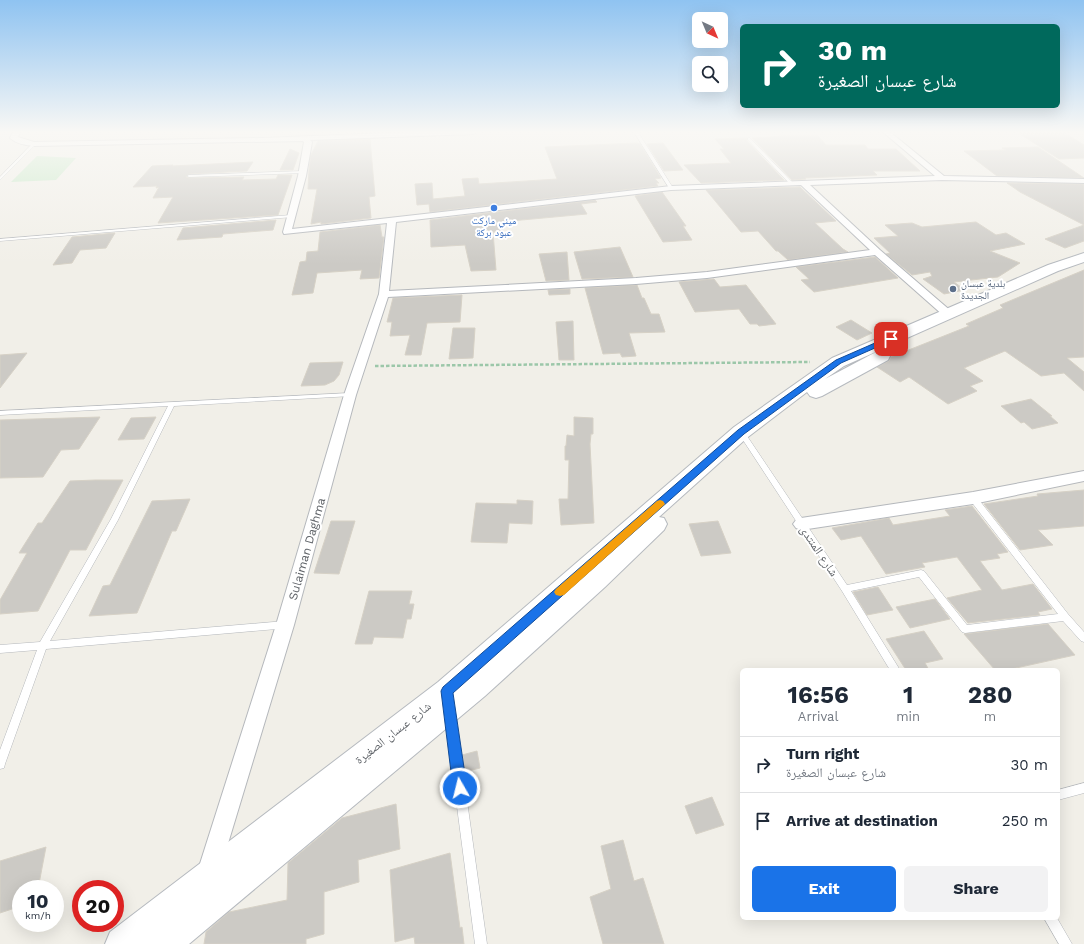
<!DOCTYPE html>
<html lang="en">
<head>
<meta charset="utf-8">
<style>
	body { margin:0; font-family:"Work Sans","Noto Naskh Arabic",sans-serif; background:#f2f2f3; color:#1f2937; height:100vh; display:flex; flex-direction:column; font-size:15px; white-space:nowrap }
	* { box-sizing:border-box; margin:0 }
	p { font-size:13px; color:#747a83 }
	.icon { flex:none; width:22px; height:22px; fill:none; stroke:currentColor; stroke-width:2; stroke-linecap:round; stroke-linejoin:round }
	.map { position:relative; flex:1; overflow:hidden }
	.side { position:absolute; left:740px; top:668px; width:320px; height:252px; display:flex; flex-direction:column; background:#fff; border-radius:6px; box-shadow:0 4px 16px #0002 }
	.side>* { flex:none }
	.banner { position:absolute; left:740px; top:24px; width:320px; height:84px; border-radius:6px; box-shadow:0 4px 16px #0002; background:#00695c; color:#fff; overflow:hidden }
	.needle { width:26px; rotate:136deg }
	.buttons { position:absolute; left:692px; top:12px; display:grid; gap:8px }
	.buttons a { display:grid; place-items:center; width:36px; height:36px; border-radius:6px; background:#fff; box-shadow:0 4px 16px #0002; font-size:20px }
	.speed { position:absolute; left:12px; top:880px; display:flex; gap:8px; font-size:20px; font-weight:700; text-align:center }
	.speed>* { display:grid; place-content:center; width:52px; height:52px; border-radius:50%; background:#fff; box-shadow:0 4px 16px #0002; line-height:1 }
	.speed small { font-size:10px; font-weight:400 }
	.speed .limit { border:6px solid #d22; background:#fff; color:#111 }
	.pin { position:absolute; display:grid; place-items:center; width:34px; height:34px; color:#fff; margin:-17px; border-radius:8px; box-shadow:0 2px 6px #0006 }
	.me { position:absolute; width:44px; margin:-22px; rotate:352deg; stroke-linejoin:round; filter:drop-shadow(0 0 3px #0008) }
	.turn { display:flex; align-items:center; gap:14px; height:84px; padding:0 12px; font-size:18px }
	.turn .icon { width:52px; height:52px; stroke-width:2.5 }
	.turn b { display:block; font-size:28px; line-height:34px }
	.eta { display:flex; justify-content:space-evenly; align-items:center; height:68px; text-align:center }
	.eta b { font-size:24px; font-weight:700; line-height:28px }
	.action { display:flex; gap:8px; margin-top:auto; padding:8px 12px }
	.action a { flex:1; height:46px; border-radius:6px; background:#1a73e8; color:#fff; font-size:16px; font-weight:700; line-height:46px; text-align:center }
	.action a+a { background:#f2f2f3; color:#1f2937 }
	ul { padding:0; list-style:none }
	li { display:flex; align-items:center; gap:12px; height:56px; padding:0 12px; border-top:1px solid #e0e1e3 }
	li div { flex:1 }
	li b { display:block; font-size:15px }
	li em { font-style:normal }
	.map>svg:first-child { display:block }
	.green { fill:#c5e8c5 }
	.building { fill:#cccac5; stroke:#d6d1c6 }
	.lines { fill:none; stroke-linecap:round; stroke-linejoin:round }
	.lane-casing { stroke:#b5b8bc; stroke-width:1 }
	.street-casing { stroke:#b5b8bc; stroke-width:2 }
	.secondary-casing { stroke:#b6babf; stroke-width:2 }
	.path { stroke:#9cc7a9; stroke-width:2.5; stroke-dasharray:3.5 2; stroke-linecap:butt }
	.lane { fill:#fff; fill-rule:evenodd }
	.street { fill:#fff; fill-rule:evenodd }
	.secondary { fill:#fff; fill-rule:evenodd }
	.route { fill:#1a73e8; stroke:#114b97 }
	.slow { fill:#f59e0b }
	.shop-dot { fill:#3f7fe0; stroke:#fff; stroke-width:1.5 }
	.service-dot { fill:#5c6f8a; stroke:#fff; stroke-width:1.5 }
	.labels { text-anchor:middle; dominant-baseline:central; stroke-width:4; stroke-linejoin:round; paint-order:stroke }
	.far-shop-label { font-size:10px; fill:#366cbe; stroke:#fff }
	.far-service-label { font-size:10px; fill:#4e5e75; stroke:#fff; text-anchor:start }
	.street-label { font-size:12px; fill:#5f6368; stroke:#fff }
</style>
</head>
<body>
<div class="map">
<svg width="1084" height="944" viewBox="0 0 1084 944">
	<rect width="100%" height="100%" fill="#f1efe8"/>
	<path class="green" d="M 37,156 L 76,158 L 56,180 L 11,182 Z"/>
	<path class="building" d="M 1017,132 L 1063,132 L 1084,145 L 1084,158 L 1059,159 Z
		M 784,136 L 818,136 L 826,145 L 865,145 L 868,149 L 896,149 L 920,171 L 873,171 L 877,175 L 805,178 L 806,179 L 792,180 L 752,138 Z
		M 747,138 L 747,141 L 784,180 L 701,183 L 684,165 L 731,163 L 720,149 L 724,149 L 715,139 Z
		M 370,139 L 375,196 L 369,197 L 371,218 L 321,224 L 321,222 L 311,224 L 317,189 L 308,189 L 309,169 L 311,155 L 318,141 Z
		M 637,143 L 640,144 L 661,178 L 655,179 L 659,183 L 656,183 L 658,186 L 430,212 L 429,204 L 417,205 L 415,184 L 432,183 L 433,199 L 465,196 L 462,179 L 478,178 L 479,184 L 557,179 L 545,147 Z
		M 663,143 L 683,170 L 664,171 L 647,144 Z
		M 1038,147 L 1084,178 L 997,176 L 964,151 L 1006,150 L 1002,148 Z
		M 290,149 L 299,153 L 293,170 L 280,170 Z
		M 253,162 L 247,171 L 189,174 L 186,177 L 189,178 L 244,177 L 242,180 L 276,179 L 278,175 L 292,175 L 278,215 L 158,223 L 173,197 L 153,198 L 159,187 L 156,188 L 157,186 L 133,187 L 152,166 L 173,165 L 172,166 Z
		M 1007,183 L 1084,184 L 1084,241 L 1065,248 L 1045,239 L 1084,225 L 1020,192 Z
		M 800,187 L 836,221 L 815,223 L 843,249 L 848,252 L 788,260 L 778,251 L 776,251 L 758,231 L 741,232 L 706,190 Z
		M 662,192 L 686,226 L 683,226 L 692,240 L 663,242 L 635,196 Z
		M 595,200 L 597,202 L 581,204 L 587,214 L 500,222 L 503,231 L 493,232 L 496,270 L 471,271 L 465,245 L 431,247 L 430,220 Z
		M 276,220 L 273,230 L 223,234 L 222,237 L 177,240 L 183,228 Z
		M 976,222 L 996,235 L 1006,233 L 1025,244 L 990,251 L 1020,263 L 998,277 L 954,282 L 965,290 L 944,294 L 923,279 L 932,276 L 930,272 L 912,275 L 886,254 L 890,253 L 874,238 L 898,236 L 885,225 L 912,223 L 922,227 Z
		M 380,225 L 382,237 L 384,237 L 379,278 L 360,279 L 362,270 L 317,273 L 313,293 L 292,295 L 300,262 L 306,261 L 307,252 L 318,251 L 320,232 Z
		M 115,233 L 106,248 L 80,250 L 72,263 L 53,265 L 72,237 Z
		M 620,247 L 633,277 L 582,279 L 574,252 Z
		M 567,252 L 569,280 L 546,281 L 539,254 Z
		M 875,257 L 898,278 L 814,292 L 801,280 L 809,279 L 796,267 Z
		M 1084,270 L 1084,357 L 1067,358 L 1084,372 L 1084,391 L 1064,373 L 1041,376 L 1005,351 L 964,368 L 983,381 L 970,386 L 977,391 L 948,404 L 909,377 L 900,382 L 877,367 L 889,361 L 891,357 L 969,326 L 966,324 L 1003,308 L 1000,305 Z
		M 714,279 L 720,287 L 746,285 L 776,324 L 759,326 L 757,324 L 750,324 L 739,309 L 695,312 L 679,282 Z
		M 637,285 L 642,298 L 644,298 L 651,314 L 659,314 L 665,332 L 629,333 L 636,356 L 622,357 L 620,353 L 603,354 L 585,288 Z
		M 570,289 L 570,294 L 549,295 L 548,290 Z
		M 462,295 L 460,322 L 427,323 L 421,355 L 405,355 L 410,335 L 390,336 L 392,322 L 387,322 L 393,298 Z
		M 851,320 L 872,333 L 857,340 L 836,327 Z
		M 573,321 L 574,360 L 559,360 L 556,322 Z
		M 453,328 L 475,328 L 473,358 L 449,359 Z
		M 27,353 L 0,388 L 0,355 Z
		M 343,362 L 339,375 L 334,381 L 325,385 L 301,386 L 310,363 Z
		M 1031,399 L 1052,416 L 1050,416 L 1058,423 L 1032,429 L 1024,422 L 1021,423 L 1001,406 Z
		M 100,417 L 79,449 L 61,450 L 43,477 L 0,478 L 0,420 Z
		M 156,417 L 144,439 L 118,440 L 131,418 Z
		M 574,417 L 593,418 L 593,434 L 591,434 L 590,444 L 594,523 L 561,525 L 559,499 L 568,499 L 569,460 L 565,460 L 565,446 L 566,446 L 567,435 L 574,436 Z
		M 96,480 L 123,480 L 86,550 L 70,550 L 38,611 L 0,614 L 0,600 L 27,553 L 19,553 L 38,523 L 42,523 L 70,481 Z
		M 1084,490 L 1084,526 L 1038,530 L 1053,545 L 1020,550 L 984,504 L 1038,496 L 1037,494 Z
		M 190,499 L 176,531 L 172,531 L 137,613 L 89,616 L 103,586 L 110,585 L 152,501 Z
		M 517,500 L 533,501 L 532,524 L 509,523 L 507,543 L 471,542 L 476,503 L 517,504 Z
		M 972,506 L 1008,552 L 997,554 L 1000,558 L 980,561 L 1002,590 L 1033,584 L 1052,609 L 1038,612 L 1040,615 L 968,623 L 947,598 L 982,590 L 957,557 L 922,563 L 925,567 L 886,574 L 861,536 L 841,540 L 832,528 L 889,518 L 893,525 L 950,516 L 945,510 Z
		M 331,521 L 355,521 L 339,574 L 314,573 Z
		M 718,521 L 731,553 L 701,556 L 689,524 Z
		M 878,587 L 893,610 L 867,615 L 853,592 Z
		M 369,591 L 412,591 L 409,604 L 414,604 L 411,619 L 407,619 L 403,638 L 374,637 L 372,644 L 355,644 Z
		M 935,599 L 950,619 L 910,628 L 896,607 Z
		M 1048,624 L 1075,655 L 1007,670 L 995,670 L 964,634 Z
		M 924,631 L 943,659 L 925,663 L 929,670 L 906,670 L 886,639 Z
		M 477,751 L 480,768 L 464,772 L 462,755 Z
		M 712,797 L 724,825 L 696,834 L 685,806 Z
		M 396,804 L 400,849 L 358,860 L 359,882 L 324,892 L 324,934 L 306,939 L 306,944 L 204,944 L 206,932 L 229,912 L 287,900 L 288,863 L 342,818 Z
		M 623,840 L 634,881 L 643,878 L 664,944 L 603,944 L 590,897 L 611,889 L 601,846 Z
		M 46,847 L 38,889 L 21,889 L 21,906 L 0,913 L 0,861 Z
		M 450,853 L 460,928 L 462,927 L 464,944 L 415,944 L 414,937 L 395,942 L 390,870 Z"/>
	<g class="lines">
		<defs>
			<path id="lane" d="M 634,132 L 638,132 L 673,188 L 672,189 L 669,188 Z
				M 748,138 L 750,138 L 792,182 L 792,184 L 790,184 L 748,140 Z
				M 33,143 L 36,144 L 0,180 L 0,177 Z
				M 303,171 L 304,171 L 304,173 L 189,177 L 187,176 L 189,175 Z
				M 291,215 L 293,215 L 293,217 L 0,241 L 0,239 Z
				M 350,393 L 352,394 L 353,395 L 352,396 L 174,406 L 118,520 L 50,641 L 285,621 L 288,622 L 289,625 L 288,628 L 46,649 L 5,764 L 4,768 L 0,769 L 0,750 L 37,650 L 0,653 L 0,645 L 40,642 L 111,519 L 168,406 L 0,415 L 0,411 Z
				M 739,430 L 743,430 L 847,585 L 921,570 L 924,571 L 967,625 L 1058,614 L 970,500 L 969,498 L 970,496 L 976,496 L 1068,614 L 1084,632 L 1084,642 L 1081,641 L 1063,621 L 965,633 L 962,632 L 919,577 L 851,591 L 900,670 L 890,670 L 842,591 L 739,434 L 738,432 Z
				M 450,710 L 453,712 L 455,715 L 487,944 L 475,944 L 445,715 L 447,712 Z
				M 1084,783 L 1084,793 L 1058,800 L 1058,790 Z
				M 1044,918 L 1057,918 L 1072,944 L 1059,944 Z"/>
			<path id="street" d="M 13,132 L 20,132 L 18,137 L 34,142 L 262,138 L 414,132 L 477,132 L 474,134 L 310,140 L 312,142 L 306,176 L 292,229 L 671,186 L 935,176 L 883,132 L 890,132 L 944,176 L 1084,179 L 1084,183 L 942,180 L 810,185 L 880,250 L 952,312 L 953,314 L 952,316 L 944,316 L 875,255 L 707,278 L 636,284 L 388,297 L 356,395 L 294,625 L 220,870 L 217,878 L 209,881 L 201,878 L 198,870 L 276,625 L 344,395 L 379,294 L 387,223 L 284,234 L 283,232 L 298,176 L 304,142 L 303,141 L 34,146 C 25,145 17,144 10,138 ZM 801,185 L 870,250 L 707,272 L 636,278 L 389,291 L 396,222 L 671,190 Z
				M 1084,471 L 1084,481 L 973,504 L 801,530 L 796,528 L 793,524 L 796,520 L 801,518 L 973,492 Z"/>
			<path id="secondary" d="M 1084,253 L 1084,262 L 1058,271 L 844,366 L 825,379 L 876,352 L 882,351 L 888,352 L 890,356 L 888,360 L 822,396 L 816,398 L 810,396 L 807,392 L 748,437 L 659,517 L 664,518 L 667,524 L 664,530 L 605,587 L 485,696 L 189,944 L 105,944 L 110,932 L 438,682 L 734,427 L 832,358 L 1048,265 Z"/>
		</defs>
		<use href="#lane" class="lane-casing"/>
		<use href="#street" class="street-casing"/>
		<use href="#secondary" class="secondary-casing"/>
		<path class="path" d="M 375,366 L 810,362"/>
		<use href="#lane" class="lane"/>
		<use href="#street" class="street"/>
		<use href="#secondary" class="secondary"/>
	</g>
	<linearGradient id="sky" x2="0" y2="1"><stop stop-color="#8fc3f1"/><stop offset="0.5" stop-color="#f9f8f5"/><stop offset="1" stop-color="#f9f8f5" stop-opacity="0"/></linearGradient>
	<rect width="1084" height="264" fill="url(#sky)"/>
	<path class="route" d="M 891,336 L 894,339 L 893,340 L 841,363 L 744,434 L 453,693 L 467,788 L 465,792 L 460,794 L 455,792 L 453,788 L 441,691 L 443,687 L 738,430 L 836,360 Z"/>
	<path class="slow" d="M 660,500 L 663,501 L 665,504 L 663,506 L 564,595 L 560,596 L 556,595 L 554,592 L 556,589 L 657,501 Z"/>
	<circle class="shop-dot" cx="494" cy="208" r="4"/>
	<circle class="service-dot" cx="953" cy="289" r="4"/>
	<g class="labels">
		<g class="far-shop-label">
			<text x="494" y="220">ميني ماركت<tspan x="494" dy="12">عبود بركة</tspan></text>
		</g>
		<g class="far-service-label">
			<text x="961" y="283">بلدية عبسان<tspan x="961" dy="12">الجديدة</tspan></text>
		</g>
		<g class="street-label">
			<text transform="translate(307 549) rotate(-74)">Sulaiman Daghma</text>
			<text transform="translate(819 551) rotate(56)">شارع المنتدى</text>
			<text transform="translate(393 733) rotate(-38)">شارع عبسان الصغيرة</text>
		</g>
	</g>
</svg>
<div class="buttons">
<a><svg class="needle" viewBox="-14 -14 28 28"><path d="M0-13l5 13h-10z" fill="#e53935"/><path d="M0 13l5-13h-10z" fill="#747a83"/></svg></a>
<a><svg class="icon" aria-label="search" viewBox="0 0 24 24"><circle cx="10" cy="10" r="6"/><path d="M15 15l6 6"/></svg></a>
</div>
<div class="speed"><div>10<small>km/h</small></div><div class="limit">20</div></div>
<div class="pin" style="left:891px;top:339px;background:#d93025"><svg class="icon" aria-label="arrive" viewBox="0 0 24 24"><path d="M6 21V4h12l-3 4 3 4H6"/></svg></div>
<svg class="me" style="left:460px;top:788px" viewBox="-20 -20 40 40"><circle r="17" fill="#1a73e8" stroke="#fff" stroke-width="3"/><path d="M0-11L8 9 0 5-8 9z" fill="#fff"/></svg>
<div class="banner">
<div class="turn"><svg class="icon" aria-label="right" viewBox="0 0 24 24"><path d="M7 20v-9h11M14 6l5 5-5 5"/></svg><div><b>30 m</b>شارع عبسان الصغيرة</div></div>
</div>
<section class="side">
<div class="eta">
<div><b>16:56</b><p>Arrival</p></div>
<div><b>1</b><p>min</p></div>
<div><b>280</b><p>m</p></div>
</div>
<ul>
<li><svg class="icon" aria-label="right" viewBox="0 0 24 24"><path d="M7 20v-9h11M14 6l5 5-5 5"/></svg><div><b>Turn right</b><p>شارع عبسان الصغيرة</p></div><em>30 m</em></li>
<li><svg class="icon" aria-label="arrive" viewBox="0 0 24 24"><path d="M6 21V4h12l-3 4 3 4H6"/></svg><div><b>Arrive at destination</b></div><em>250 m</em></li>
</ul>
<div class="action"><a>Exit</a><a>Share</a></div>
</section>
</div>
</body>
</html>
